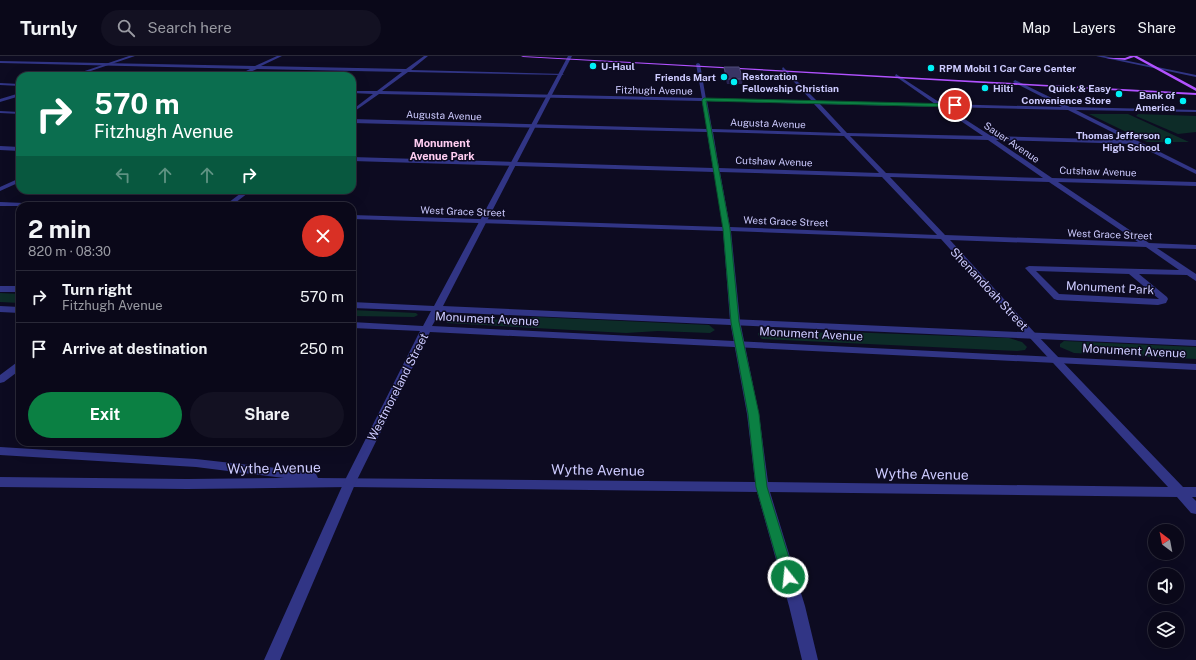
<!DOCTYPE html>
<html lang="en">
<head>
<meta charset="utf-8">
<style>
	body { margin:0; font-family:"Public Sans",sans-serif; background:#131122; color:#f1f3f6; height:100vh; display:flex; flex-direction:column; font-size:15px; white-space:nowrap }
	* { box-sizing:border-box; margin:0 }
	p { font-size:13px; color:#999aa2 }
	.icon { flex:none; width:22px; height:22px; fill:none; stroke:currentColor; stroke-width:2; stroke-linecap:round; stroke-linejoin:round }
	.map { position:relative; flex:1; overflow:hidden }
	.sheet { position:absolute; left:16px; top:146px; width:340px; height:244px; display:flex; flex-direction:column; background:#0a0819; border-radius:12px; box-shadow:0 4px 16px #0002,0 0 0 1px #2a2938 }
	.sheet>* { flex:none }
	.guide { position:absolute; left:16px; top:16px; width:340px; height:122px; border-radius:12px; box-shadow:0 4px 16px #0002,0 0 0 1px #2a2938; background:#0b6e4f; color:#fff; overflow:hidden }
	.needle { width:26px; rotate:328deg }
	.controls { position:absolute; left:1148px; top:468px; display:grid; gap:8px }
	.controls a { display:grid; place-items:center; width:36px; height:36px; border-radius:50%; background:#0a0819; box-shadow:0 4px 16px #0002,0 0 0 1px #2a2938; font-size:20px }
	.pin { position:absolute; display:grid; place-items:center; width:34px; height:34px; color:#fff; margin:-17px; border:2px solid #fff; border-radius:50%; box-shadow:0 1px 4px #0007 }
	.me { position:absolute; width:44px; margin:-22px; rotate:344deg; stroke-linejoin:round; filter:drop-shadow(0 0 3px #0008) }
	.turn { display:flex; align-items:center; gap:14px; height:84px; padding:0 12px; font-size:18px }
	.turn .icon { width:52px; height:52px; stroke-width:2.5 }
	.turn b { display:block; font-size:28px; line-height:34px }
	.lanes { display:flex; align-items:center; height:38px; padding:0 12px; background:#0003; justify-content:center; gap:20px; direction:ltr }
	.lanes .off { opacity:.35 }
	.round { display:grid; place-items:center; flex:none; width:42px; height:42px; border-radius:21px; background:#131122 }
	.headline { display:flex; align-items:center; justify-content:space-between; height:68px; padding:0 12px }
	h1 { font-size:24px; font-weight:700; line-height:30px }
	.primary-button { display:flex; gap:8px; margin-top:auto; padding:8px 12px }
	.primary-button a { flex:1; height:46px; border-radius:24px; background:#0b8043; color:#fff; font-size:16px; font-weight:700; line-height:46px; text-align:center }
	.primary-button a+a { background:#131122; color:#f1f3f6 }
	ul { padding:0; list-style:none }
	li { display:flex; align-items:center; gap:12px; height:52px; padding:0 12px; border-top:1px solid #2a2938 }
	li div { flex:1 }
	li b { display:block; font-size:15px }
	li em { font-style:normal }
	header { display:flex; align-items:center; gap:24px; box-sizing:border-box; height:56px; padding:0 20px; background:#0a0819; border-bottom:1px solid #2a2938 }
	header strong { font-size:19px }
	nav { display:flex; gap:22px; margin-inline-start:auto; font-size:14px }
	.search { width:280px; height:36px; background:#131122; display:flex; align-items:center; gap:10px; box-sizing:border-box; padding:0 14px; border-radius:22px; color:#999aa2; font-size:15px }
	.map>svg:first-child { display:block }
	.green { fill:#0d2c28 }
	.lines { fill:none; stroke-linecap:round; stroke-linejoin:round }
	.minor { fill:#313585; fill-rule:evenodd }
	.tertiary { fill:#313585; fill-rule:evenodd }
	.primary { fill:#b152ff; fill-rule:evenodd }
	.wall { fill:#272251 }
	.building { fill:#393464; stroke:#504c7c }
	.route { fill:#0b8043; stroke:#07532c }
	.poi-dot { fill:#00f1f6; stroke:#0d0b21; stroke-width:1.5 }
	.labels { text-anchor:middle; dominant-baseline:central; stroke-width:3; stroke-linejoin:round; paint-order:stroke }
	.far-poi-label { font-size:10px; font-weight:bold; fill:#cdcbff; stroke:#0d0b21; text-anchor:start }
	.far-street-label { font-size:10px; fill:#cdcbff; stroke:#0d0b21 }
	.far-neighbourhood-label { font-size:11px; font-weight:bold; fill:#ffcdf1; stroke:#0d0b21 }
	.street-label { font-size:12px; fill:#cdcbff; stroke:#0d0b21 }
	.near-street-label { font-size:14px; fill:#cdcbff; stroke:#0d0b21 }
</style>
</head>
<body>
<header>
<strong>Turnly</strong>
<div class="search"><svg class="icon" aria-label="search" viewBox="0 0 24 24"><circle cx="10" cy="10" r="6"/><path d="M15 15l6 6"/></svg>Search here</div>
<nav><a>Map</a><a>Layers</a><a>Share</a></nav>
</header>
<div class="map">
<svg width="1196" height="604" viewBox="0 0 1196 604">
	<rect width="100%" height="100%" fill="#0d0b21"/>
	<path class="green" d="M 1089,58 L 1128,58 L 1189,86 L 1147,86 Z
		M 1138,58 L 1196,60 L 1196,76 L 1178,78 L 1136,60 Z
		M 0,237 L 20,238 L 20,247 L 0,246 Z
		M 352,254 L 416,257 L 418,259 L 414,261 L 352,260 Z
		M 453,261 L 506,264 L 536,261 L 709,269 L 715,274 L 710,277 L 658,275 L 626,277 L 447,267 L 446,264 Z
		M 763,275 L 806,277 L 845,276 L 1009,282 L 1022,286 L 1027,291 L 1025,294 L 1017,295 L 762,283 L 758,279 L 758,277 Z
		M 1064,285 L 1196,291 L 1196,303 L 1074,297 L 1060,291 L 1060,288 Z"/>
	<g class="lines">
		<path class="minor" d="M 277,0 L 282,0 L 261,10 L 406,13 L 424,0 L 428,0 L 411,14 L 564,18 L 562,19 L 408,16 L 382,35 L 702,42 L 696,8 L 698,7 L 700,8 L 706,43 L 812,45 L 782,13 L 783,11 L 817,45 L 935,48 L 895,20 L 896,18 L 942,48 L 1062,51 L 1013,26 L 1015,24 L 1070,51 L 1196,54 L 1196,56 L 1076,54 L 1196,114 L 1196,118 L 1135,88 L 996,84 L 1052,122 L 1196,126 L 1196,130 L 1058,126 L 1149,187 L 1196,189 L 1196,193 L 1157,192 L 1196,218 L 1196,225 L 1187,219 L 1139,218 L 1167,241 L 1168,243 L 1166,247 L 1158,249 L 1057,244 L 1054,243 L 1025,212 L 1029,210 L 1179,214 L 1146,191 L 950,184 L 1035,277 L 1183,431 L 1196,431 L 1196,441 L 1192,441 L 1196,445 L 1196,458 L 1191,457 L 1177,441 L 770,436 L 805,550 L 818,604 L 802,604 L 789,550 L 757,436 L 350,431 L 187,433 L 0,431 L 0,421 L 187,423 L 284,422 L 196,411 L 0,399 L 0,391 L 196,403 L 312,416 L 316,418 L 318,422 L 755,426 L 747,358 L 730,265 L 723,175 L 352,163 L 352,159 L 723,171 L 714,116 L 352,105 L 352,101 L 713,112 L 707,76 L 352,67 L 352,63 L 707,73 L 702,45 L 379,38 L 352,57 L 352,54 L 373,38 L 352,37 L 352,35 L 377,35 L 402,16 L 257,13 L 241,20 L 236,20 L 250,13 L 0,7 L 0,5 L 255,10 ZM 707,45 L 814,48 L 841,77 L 712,73 ZM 820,48 L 940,51 L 983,80 L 847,77 ZM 946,51 L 1068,54 L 1128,84 L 991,80 ZM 713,76 L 844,80 L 879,117 L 719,112 ZM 850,80 L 988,84 L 1043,122 L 886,117 ZM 720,116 L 882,121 L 937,179 L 730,171 ZM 890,121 L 1049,126 L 1138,186 L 945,179 ZM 731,175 L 941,183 L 1029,281 L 1168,431 L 768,426 L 759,358 L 740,265 ZM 1036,215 L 1129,218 L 1159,243 L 1059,238 Z
			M 0,27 L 20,28 L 20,30 L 0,29 Z
			M 0,55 L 20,56 L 20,58 L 0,57 Z
			M 0,90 L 20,91 L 20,95 L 0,94 Z
			M 20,122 L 20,126 L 0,135 L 0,131 Z
			M 245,134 L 252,134 L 231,150 L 224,150 Z
			M 0,146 L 48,148 L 51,150 L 0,150 Z
			M 20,306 L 20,314 L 4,326 L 0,327 L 0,319 L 16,307 Z"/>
		<path class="tertiary" d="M 129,0 L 135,0 L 76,20 L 70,20 Z
			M 568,0 L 572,0 L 443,250 L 1196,284 L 1196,290 L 440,256 L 432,270 L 1196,308 L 1196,314 L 430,276 L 356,426 L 280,604 L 264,604 L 344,426 L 420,275 L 352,272 L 352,266 L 423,270 L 431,255 L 352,252 L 352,246 L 434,250 Z
			M 1096,0 L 1104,0 L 1196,19 L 1196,21 Z
			M 20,37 L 20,40 L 0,46 L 0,43 Z
			M 0,230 L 20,230 L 20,236 L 0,236 Z
			M 0,250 L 20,251 L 20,257 L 0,256 Z"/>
		<path class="primary" d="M 521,0 L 1196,37 L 1196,39 L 523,1 Z
			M 1130,0 L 1137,0 L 1196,32 L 1196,35 L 1134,1 L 1125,4 L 1106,2 L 1125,2 Z"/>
	</g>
	<path class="wall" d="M 724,11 L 743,23 L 742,28 L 727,28 L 724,15 Z"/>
	<path class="building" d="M 724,11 L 739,11 L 743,23 L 727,23 Z"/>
	<path class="route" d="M 704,42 L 955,48 L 957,49 L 955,51 L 706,45 L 730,173 L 739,266 L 759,358 L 767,431 L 795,521 L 793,525 L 788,526 L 783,525 L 782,521 L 756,431 L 748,358 L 731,266 L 723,173 L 702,44 Z"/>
	<g class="poi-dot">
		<circle cx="593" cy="10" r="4"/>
		<circle cx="931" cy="12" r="4"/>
		<circle cx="724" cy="21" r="4"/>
		<circle cx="734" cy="26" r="4"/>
		<circle cx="985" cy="32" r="4"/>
		<circle cx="1119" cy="38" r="4"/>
		<circle cx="1183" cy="45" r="4"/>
		<circle cx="1168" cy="85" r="4"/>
	</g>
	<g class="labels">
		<g class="far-poi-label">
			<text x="601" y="10">U-Haul</text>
			<text x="939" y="12">RPM Mobil 1 Car Care Center</text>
			<text x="742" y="20">Restoration<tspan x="742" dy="12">Fellowship Christian</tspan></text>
			<text x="716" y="21" text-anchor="end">Friends Mart</text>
			<text x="993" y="32">Hilti</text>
			<text x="1111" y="32" text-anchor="end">Quick &amp; Easy<tspan x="1111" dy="12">Convenience Store</tspan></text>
			<text x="1175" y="39" text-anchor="end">Bank of<tspan x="1175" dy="12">America</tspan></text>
			<text x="1160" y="79" text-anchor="end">Thomas Jefferson<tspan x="1160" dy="12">High School</tspan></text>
		</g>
		<g class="far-street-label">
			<text transform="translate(654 34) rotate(1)">Fitzhugh Avenue</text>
			<text transform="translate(444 59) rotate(2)">Augusta Avenue</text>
			<text transform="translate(768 67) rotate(2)">Augusta Avenue</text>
			<text transform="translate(1012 86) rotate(34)">Sauer Avenue</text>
			<text transform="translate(774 105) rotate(2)">Cutshaw Avenue</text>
			<text transform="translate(1098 115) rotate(2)">Cutshaw Avenue</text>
			<text transform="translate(463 155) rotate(2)">West Grace Street</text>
			<text transform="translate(786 165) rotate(2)">West Grace Street</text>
			<text transform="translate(1110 178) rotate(2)">West Grace Street</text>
		</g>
		<g class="far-neighbourhood-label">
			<text x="442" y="87">Monument<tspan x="442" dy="13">Avenue Park</tspan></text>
		</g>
		<g class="street-label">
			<text transform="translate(1110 232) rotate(3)">Monument Park</text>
			<text transform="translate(989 233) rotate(47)">Shenandoah Street</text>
			<text transform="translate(487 263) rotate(3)">Monument Avenue</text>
			<text transform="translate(811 278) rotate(3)">Monument Avenue</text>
			<text transform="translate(1134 295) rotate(3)">Monument Avenue</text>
			<text transform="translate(398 331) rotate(-63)">Westmoreland Street</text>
		</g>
		<g class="near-street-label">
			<text transform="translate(274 412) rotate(-1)">Wythe Avenue</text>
			<text transform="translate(598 414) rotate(1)">Wythe Avenue</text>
			<text transform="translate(922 418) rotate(1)">Wythe Avenue</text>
		</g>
	</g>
</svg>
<div class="controls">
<a><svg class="needle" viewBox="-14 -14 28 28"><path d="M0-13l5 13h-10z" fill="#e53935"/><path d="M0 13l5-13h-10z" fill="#999aa2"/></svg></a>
<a><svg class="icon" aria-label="sound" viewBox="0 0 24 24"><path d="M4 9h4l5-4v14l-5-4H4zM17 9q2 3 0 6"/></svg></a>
<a><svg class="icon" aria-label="layers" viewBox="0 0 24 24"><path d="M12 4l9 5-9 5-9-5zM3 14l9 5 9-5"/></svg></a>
</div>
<div class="pin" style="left:955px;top:49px;background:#d93025"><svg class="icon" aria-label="arrive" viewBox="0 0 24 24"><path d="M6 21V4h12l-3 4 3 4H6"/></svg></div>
<svg class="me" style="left:788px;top:521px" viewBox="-20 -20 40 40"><circle r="17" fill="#0b8043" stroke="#fff" stroke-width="3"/><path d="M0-11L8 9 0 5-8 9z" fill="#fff"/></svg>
<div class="guide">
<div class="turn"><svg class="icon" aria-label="right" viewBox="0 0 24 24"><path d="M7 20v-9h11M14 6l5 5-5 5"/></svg><div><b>570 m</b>Fitzhugh Avenue</div></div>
<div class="lanes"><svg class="icon off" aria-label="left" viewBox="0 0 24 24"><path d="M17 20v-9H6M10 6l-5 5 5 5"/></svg><svg class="icon off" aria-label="ahead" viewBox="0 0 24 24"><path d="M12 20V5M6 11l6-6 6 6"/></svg><svg class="icon off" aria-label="ahead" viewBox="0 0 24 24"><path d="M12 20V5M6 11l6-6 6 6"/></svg><svg class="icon" aria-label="right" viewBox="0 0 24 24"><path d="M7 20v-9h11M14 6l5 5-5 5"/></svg></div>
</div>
<section class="sheet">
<div class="headline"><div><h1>2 min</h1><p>820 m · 08:30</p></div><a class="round" style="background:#d93025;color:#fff"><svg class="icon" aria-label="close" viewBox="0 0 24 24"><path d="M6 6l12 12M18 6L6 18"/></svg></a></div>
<ul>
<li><svg class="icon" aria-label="right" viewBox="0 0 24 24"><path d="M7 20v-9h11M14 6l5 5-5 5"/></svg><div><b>Turn right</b><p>Fitzhugh Avenue</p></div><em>570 m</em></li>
<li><svg class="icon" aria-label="arrive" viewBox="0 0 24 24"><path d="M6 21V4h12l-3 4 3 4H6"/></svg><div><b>Arrive at destination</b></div><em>250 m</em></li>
</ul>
<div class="primary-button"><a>Exit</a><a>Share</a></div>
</section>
</div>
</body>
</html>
